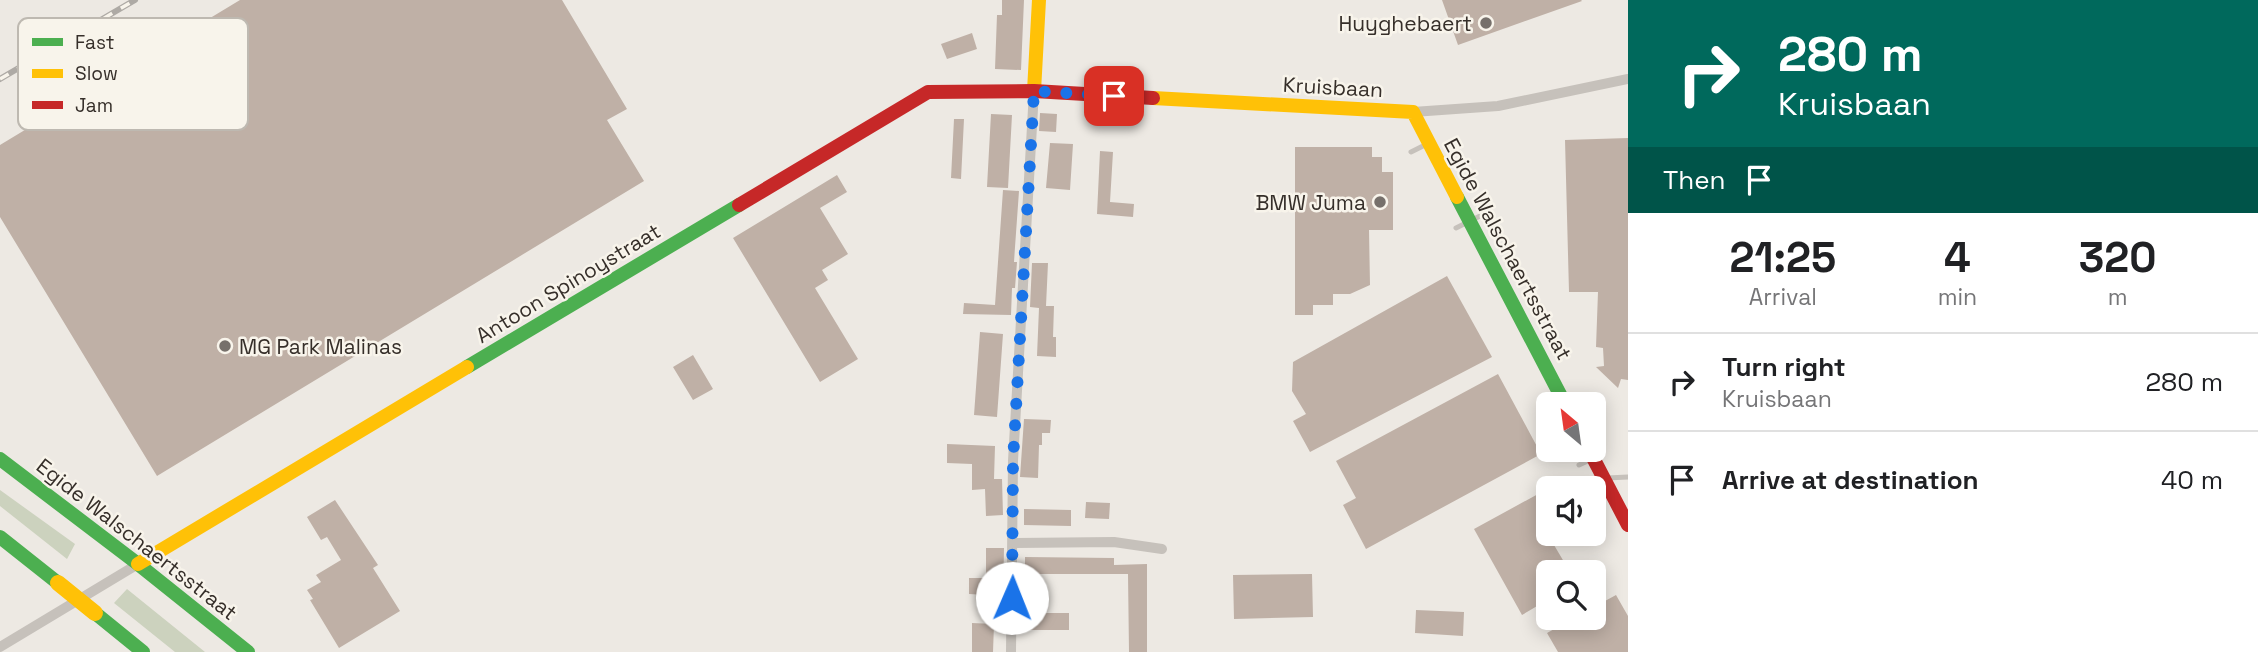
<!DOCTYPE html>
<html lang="en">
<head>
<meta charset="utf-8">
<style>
	body { margin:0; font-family:"Space Grotesk",sans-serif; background:#f6f6f6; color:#202124; height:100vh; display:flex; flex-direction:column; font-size:26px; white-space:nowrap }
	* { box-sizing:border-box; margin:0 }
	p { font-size:23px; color:#757577 }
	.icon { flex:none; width:38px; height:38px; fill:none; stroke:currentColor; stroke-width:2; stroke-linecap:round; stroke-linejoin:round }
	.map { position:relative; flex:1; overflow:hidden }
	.drawer { display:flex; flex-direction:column; background:#fff; width:630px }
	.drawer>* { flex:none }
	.top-card { background:#00695c; color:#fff; overflow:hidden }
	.needle { width:46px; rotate:331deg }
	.tools { position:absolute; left:1536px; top:392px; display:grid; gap:14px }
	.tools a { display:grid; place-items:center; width:70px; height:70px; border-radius:10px; background:#fff; box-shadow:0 4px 18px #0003; font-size:35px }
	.pin { position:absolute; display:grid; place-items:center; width:60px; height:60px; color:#fff; margin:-30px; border-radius:14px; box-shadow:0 4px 10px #0006 }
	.me { position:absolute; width:77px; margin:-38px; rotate:1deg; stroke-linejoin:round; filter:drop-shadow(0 0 5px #0008) }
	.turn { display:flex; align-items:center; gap:24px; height:147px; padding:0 35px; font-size:32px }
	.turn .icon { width:91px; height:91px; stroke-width:2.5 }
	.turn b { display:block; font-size:49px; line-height:60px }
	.then { display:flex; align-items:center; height:66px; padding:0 35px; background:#0003; gap:14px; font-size:26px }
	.eta { display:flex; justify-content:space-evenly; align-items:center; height:119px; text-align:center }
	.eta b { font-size:42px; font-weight:600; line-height:49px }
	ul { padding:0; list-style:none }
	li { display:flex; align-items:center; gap:21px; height:98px; padding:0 35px; border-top:2px solid #e0e0e0 }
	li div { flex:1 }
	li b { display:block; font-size:26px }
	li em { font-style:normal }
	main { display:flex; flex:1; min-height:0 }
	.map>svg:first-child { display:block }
	.green { fill:#ccd2be }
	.building { fill:#bfb0a6 }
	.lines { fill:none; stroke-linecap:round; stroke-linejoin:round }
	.lane { stroke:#c6c1bb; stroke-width:5 }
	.street { stroke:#c6c1bb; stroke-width:10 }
	.fast { stroke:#4caf50; stroke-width:14 }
	.slow { stroke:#ffc107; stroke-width:14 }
	.jam { stroke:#c62828; stroke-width:14 }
	.rail-casing { stroke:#aeaaa5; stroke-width:6 }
	.rail { stroke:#f8f4eb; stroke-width:3.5; stroke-dasharray:10; stroke-linecap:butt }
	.slow-bridge { stroke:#ffc107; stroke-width:16 }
	.route { stroke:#1a73e8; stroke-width:12; stroke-dasharray:0 21.6 }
	.poi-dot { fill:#76706b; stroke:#f8f4eb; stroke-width:2.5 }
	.labels { text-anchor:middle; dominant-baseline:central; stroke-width:5; stroke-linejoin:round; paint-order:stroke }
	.poi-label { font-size:21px; fill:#362f2a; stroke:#f8f4eb; text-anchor:end }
	.street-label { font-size:21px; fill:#362f2a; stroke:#f8f4eb }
	.key { fill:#f8f4eb; stroke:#beb9b1; stroke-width:2 }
	.key-label { font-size:19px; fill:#362f2a }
</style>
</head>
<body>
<main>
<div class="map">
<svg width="1628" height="652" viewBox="0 0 1628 652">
	<rect width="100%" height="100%" fill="#ede9e3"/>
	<path class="green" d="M 0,490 L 75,544 L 67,559 L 0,506 Z
		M 127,589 L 205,652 L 175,652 L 114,603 Z"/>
	<path class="building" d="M 240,0 L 562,0 L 627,109 L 607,120 L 644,181 L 157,476 L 0,217 L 0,145 Z
		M 1002,0 L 1024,0 L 1021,70 L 995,69 L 997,15 L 1002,15 Z
		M 1442,0 L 1581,0 L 1582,1 L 1458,45 Z
		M 972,33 L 977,49 L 947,59 L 941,44 Z
		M 1040,113 L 1057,114 L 1056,132 L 1039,131 Z
		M 991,114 L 1012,115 L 1008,188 L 987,187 Z
		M 954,119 L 964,119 L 961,179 L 951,178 Z
		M 1628,138 L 1628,380 L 1621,379 L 1618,388 L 1596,367 L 1604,366 L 1603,348 L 1596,347 L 1598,292 L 1569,292 L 1565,140 Z
		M 1050,143 L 1073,144 L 1070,190 L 1046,188 Z
		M 1295,147 L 1372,147 L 1372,157 L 1382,157 L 1382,172 L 1393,172 L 1393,230 L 1369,230 L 1370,285 L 1350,294 L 1333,294 L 1333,305 L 1313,305 L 1313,315 L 1295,315 Z
		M 1100,151 L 1113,152 L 1110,202 L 1134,204 L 1133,217 L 1097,214 Z
		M 837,175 L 847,192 L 820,208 L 848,254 L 822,270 L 828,280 L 815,288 L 858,359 L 820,382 L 733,238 Z
		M 1003,190 L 1019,191 L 1015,247 L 1014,262 L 1017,262 L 1015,288 L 1012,288 L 1011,315 L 963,314 L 964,303 L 995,305 Z
		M 1032,263 L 1048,263 L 1046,306 L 1054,306 L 1053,337 L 1056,337 L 1056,357 L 1037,356 L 1039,308 L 1030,307 Z
		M 1447,276 L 1492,357 L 1310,452 L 1293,421 L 1306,414 L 1292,391 L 1293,362 Z
		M 980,332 L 1003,334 L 997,417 L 974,415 Z
		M 693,355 L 713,389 L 693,400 L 673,367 Z
		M 1498,374 L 1541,454 L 1366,549 L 1343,505 L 1356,498 L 1336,461 Z
		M 1024,419 L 1051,420 L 1050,433 L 1042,433 L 1042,445 L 1039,445 L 1038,478 L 1020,477 Z
		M 947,444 L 995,446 L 994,479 L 1002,479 L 1003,515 L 986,516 L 985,489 L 972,490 L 972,464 L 947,463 Z
		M 1549,488 L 1549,534 L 1574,534 L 1554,545 L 1570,572 L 1549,572 L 1549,599 L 1522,615 L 1474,529 Z
		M 335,500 L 378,565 L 373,568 L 400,611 L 339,648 L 310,600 L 313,599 L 307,590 L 321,582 L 316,575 L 341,560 L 327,537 L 321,540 L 307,517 Z
		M 1086,502 L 1110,503 L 1109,519 L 1085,518 Z
		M 1024,509 L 1071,510 L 1071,526 L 1024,525 Z
		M 986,548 L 1004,548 L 1003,596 L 969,594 L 969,578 L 986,578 Z
		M 1025,557 L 1114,558 L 1114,565 L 1147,564 L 1147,652 L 1129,652 L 1128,574 L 1025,574 Z
		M 1312,574 L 1313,617 L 1234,619 L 1233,575 Z
		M 1616,595 L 1628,616 L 1628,652 L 1558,652 L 1547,633 L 1574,618 L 1594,618 L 1594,607 Z
		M 1416,610 L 1464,612 L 1463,636 L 1415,633 Z
		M 1021,613 L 1069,613 L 1069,630 L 1021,630 Z
		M 972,623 L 994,624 L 993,652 L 972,652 Z"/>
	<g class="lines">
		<path class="lane" d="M 1411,152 L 1427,144
			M 1456,228 L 1480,216
			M 1579,465 L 1592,459
			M 1607,478 L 1628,477"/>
		<path class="street" d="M 1413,112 L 1498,106 L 1628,79
			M 1013,543 L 1114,542 L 1162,549
			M 0,647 L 138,564
			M 1011,652 L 1013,461 L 1034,91"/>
		<path class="fast" d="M 1457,197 L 1565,404
			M 467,367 L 739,205
			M 0,459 L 138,564 L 248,652
			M 0,537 L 58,583
			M 95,613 L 143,652"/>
		<path class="slow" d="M 1034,91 L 1039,0
			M 1153,98 L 1413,112 L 1457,197
			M 138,564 L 467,367"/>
		<path class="jam" d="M 739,205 L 928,92 L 1034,91 L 1153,98
			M 1589,450 L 1628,525"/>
		<defs>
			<path id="rail" d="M 0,79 L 135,0"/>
		</defs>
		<use href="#rail" class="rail-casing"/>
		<use href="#rail" class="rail"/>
		<path class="slow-bridge" d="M 58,583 L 95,613"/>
	</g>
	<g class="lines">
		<path class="route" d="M 1012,598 L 1013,461 L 1034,91 L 1114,96"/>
	</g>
	<g class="poi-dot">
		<circle cx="1486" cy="23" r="7"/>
		<circle cx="1380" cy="202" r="7"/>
		<circle cx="225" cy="346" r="7"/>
	</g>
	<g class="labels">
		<g class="poi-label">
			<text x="1472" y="23">Huyghebaert</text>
			<text x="1366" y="202">BMW Juma</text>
			<text x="239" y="346" text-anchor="start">MG Park Malinas</text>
		</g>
		<g class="street-label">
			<text transform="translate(1333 87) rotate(3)">Kruisbaan</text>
			<text transform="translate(1508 249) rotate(62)">Egide Walschaertsstraat</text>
			<text transform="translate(568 283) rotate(-31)">Antoon Spinoystraat</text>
			<text transform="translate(137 539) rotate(38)">Egide Walschaertsstraat</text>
		</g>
	</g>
	<rect x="18" y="18" width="230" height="112" rx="10" class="key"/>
	<rect x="32" y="38" width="31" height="8" fill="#4caf50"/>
	<rect x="32" y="69" width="31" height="9" fill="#ffc107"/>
	<rect x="32" y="101" width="31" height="8" fill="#c62828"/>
	<g class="key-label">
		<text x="75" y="49">Fast</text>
		<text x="75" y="80">Slow</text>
		<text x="75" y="112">Jam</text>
	</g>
</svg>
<div class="tools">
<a><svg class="needle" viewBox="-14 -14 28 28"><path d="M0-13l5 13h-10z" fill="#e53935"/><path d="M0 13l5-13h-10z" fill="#757577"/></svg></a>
<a><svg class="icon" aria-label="sound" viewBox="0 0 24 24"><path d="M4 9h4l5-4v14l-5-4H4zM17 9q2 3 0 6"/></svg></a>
<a><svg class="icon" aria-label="search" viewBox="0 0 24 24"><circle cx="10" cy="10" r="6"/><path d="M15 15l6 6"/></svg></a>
</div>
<div class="pin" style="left:1114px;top:96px;background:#d93025"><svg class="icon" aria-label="arrive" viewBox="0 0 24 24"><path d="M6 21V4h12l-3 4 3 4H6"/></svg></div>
<svg class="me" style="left:1012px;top:598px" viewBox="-20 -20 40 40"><circle r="19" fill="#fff"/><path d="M0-13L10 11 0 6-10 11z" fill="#1a73e8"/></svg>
</div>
<section class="drawer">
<div class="top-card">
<div class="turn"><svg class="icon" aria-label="right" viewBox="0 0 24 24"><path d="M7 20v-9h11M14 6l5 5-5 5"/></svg><div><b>280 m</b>Kruisbaan</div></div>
<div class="then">Then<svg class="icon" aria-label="arrive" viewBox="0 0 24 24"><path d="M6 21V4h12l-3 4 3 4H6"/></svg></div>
</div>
<div class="eta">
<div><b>21:25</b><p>Arrival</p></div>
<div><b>4</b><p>min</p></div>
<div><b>320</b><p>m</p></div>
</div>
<ul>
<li><svg class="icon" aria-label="right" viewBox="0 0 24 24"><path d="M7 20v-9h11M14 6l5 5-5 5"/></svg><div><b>Turn right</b><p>Kruisbaan</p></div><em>280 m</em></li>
<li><svg class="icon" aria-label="arrive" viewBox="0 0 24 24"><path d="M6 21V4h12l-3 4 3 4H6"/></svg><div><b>Arrive at destination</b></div><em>40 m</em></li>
</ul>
</section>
</main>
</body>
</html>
